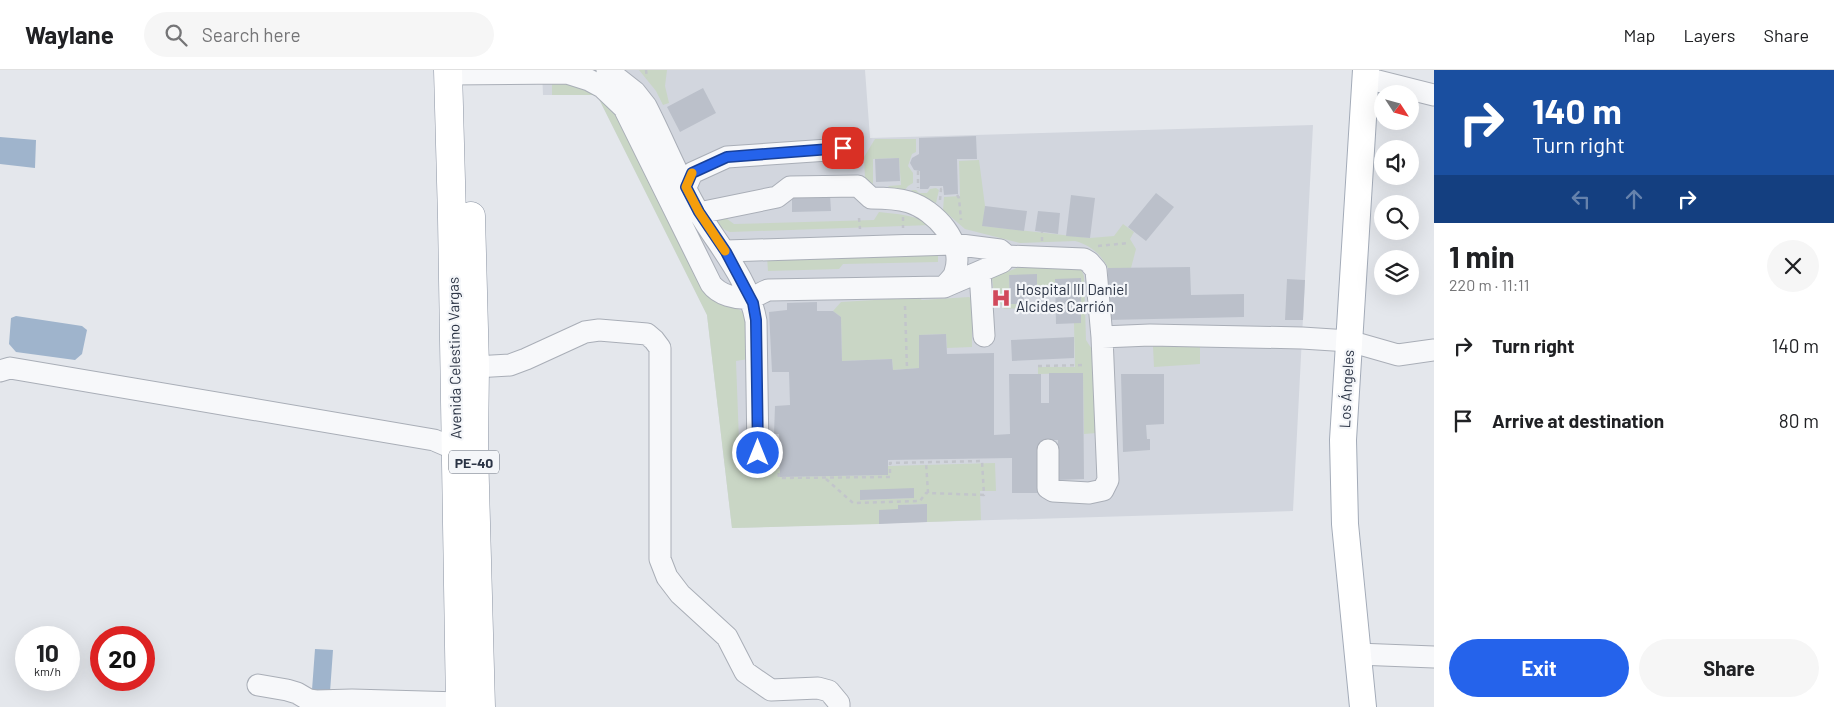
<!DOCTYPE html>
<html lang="en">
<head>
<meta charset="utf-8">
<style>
	body { margin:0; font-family:Barlow,sans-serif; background:#f6f6f6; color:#202124; height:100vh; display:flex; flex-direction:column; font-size:19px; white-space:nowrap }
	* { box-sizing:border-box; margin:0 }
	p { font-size:16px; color:#757577 }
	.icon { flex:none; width:28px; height:28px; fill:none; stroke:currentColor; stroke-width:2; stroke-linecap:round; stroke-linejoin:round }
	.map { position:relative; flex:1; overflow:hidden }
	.panel { display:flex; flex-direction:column; background:#fff; width:400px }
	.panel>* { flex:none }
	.hud { background:#1a4fa0; color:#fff; overflow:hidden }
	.needle { width:32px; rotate:126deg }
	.tools { position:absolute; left:1374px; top:15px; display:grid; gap:10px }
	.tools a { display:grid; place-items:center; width:45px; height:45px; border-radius:50%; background:#fff; box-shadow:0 5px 20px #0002; font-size:25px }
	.speed { position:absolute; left:15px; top:556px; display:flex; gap:10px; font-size:25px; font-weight:700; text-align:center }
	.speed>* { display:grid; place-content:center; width:65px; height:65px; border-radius:50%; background:#fff; box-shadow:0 5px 20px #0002; line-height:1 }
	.speed small { font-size:12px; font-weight:400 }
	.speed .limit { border:8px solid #d22; background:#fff; color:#111 }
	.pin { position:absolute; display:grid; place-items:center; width:42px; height:42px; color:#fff; margin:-21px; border-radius:10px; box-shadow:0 2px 8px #0006 }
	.me { position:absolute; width:55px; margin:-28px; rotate:0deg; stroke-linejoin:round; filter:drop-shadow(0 0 4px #0008) }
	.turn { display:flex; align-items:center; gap:18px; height:105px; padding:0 15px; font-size:22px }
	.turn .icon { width:65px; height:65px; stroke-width:2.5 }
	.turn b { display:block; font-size:35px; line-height:42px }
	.lanes { display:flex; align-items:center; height:48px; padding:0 15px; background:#0003; justify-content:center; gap:25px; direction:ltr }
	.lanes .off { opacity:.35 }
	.round { display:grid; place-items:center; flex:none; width:52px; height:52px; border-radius:26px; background:#f6f6f6 }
	.head { display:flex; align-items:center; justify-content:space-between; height:85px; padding:0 15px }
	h1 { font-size:30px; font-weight:700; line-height:38px }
	.cta { display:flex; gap:10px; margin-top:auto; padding:10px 15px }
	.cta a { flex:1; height:58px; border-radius:30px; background:#2563eb; color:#fff; font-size:20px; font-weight:700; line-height:58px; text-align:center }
	.cta a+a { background:#f6f6f6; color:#202124 }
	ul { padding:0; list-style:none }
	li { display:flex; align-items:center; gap:15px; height:75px; padding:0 15px }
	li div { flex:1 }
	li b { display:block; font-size:19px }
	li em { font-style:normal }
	header { display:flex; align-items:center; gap:30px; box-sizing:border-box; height:70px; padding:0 25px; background:#fff; border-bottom:1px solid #e0e0e0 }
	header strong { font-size:24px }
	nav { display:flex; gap:28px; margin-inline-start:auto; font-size:18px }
	.search { width:350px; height:45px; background:#f6f6f6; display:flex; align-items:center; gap:12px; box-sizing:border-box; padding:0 18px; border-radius:28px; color:#757577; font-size:19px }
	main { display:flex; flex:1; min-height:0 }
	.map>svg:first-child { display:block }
	.built { fill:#d2d6de }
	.green { fill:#c9d6c5; fill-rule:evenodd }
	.water { fill:#9fb4cc }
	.building { fill:#bbc0ca }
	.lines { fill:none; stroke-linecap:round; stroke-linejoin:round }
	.minor-casing { stroke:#a9aeb7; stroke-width:23 }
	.major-casing { stroke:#a3abb8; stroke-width:28 }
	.highway-casing { stroke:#8b94a3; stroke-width:29 }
	.path { stroke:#c2c5cb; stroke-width:2.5; stroke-dasharray:4 4; stroke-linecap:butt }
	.minor { stroke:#f7f8fa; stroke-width:21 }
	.major { stroke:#fff; stroke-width:26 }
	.highway { stroke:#fff; stroke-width:28 }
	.route-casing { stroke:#184099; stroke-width:12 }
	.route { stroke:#2563eb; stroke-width:9 }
	.slow { stroke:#f59e0b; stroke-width:9 }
	.labels { text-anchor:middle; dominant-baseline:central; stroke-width:4.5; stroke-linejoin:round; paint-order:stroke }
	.shield { fill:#f4f6f9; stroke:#676e7b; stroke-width:1 }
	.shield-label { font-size:14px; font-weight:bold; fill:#2b3445 }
	.poi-label { font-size:15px; fill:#2b3445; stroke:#f4f6f9; text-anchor:start }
	.street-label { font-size:15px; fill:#2b3445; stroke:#f4f6f9 }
</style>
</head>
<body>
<header>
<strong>Waylane</strong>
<div class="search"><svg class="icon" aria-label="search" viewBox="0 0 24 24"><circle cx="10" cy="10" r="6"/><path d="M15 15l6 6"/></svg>Search here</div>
<nav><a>Map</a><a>Layers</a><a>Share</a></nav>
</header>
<main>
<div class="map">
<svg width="1434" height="637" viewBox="0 0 1434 637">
	<rect width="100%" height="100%" fill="#e4e7ec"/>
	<path class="built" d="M 542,0 L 865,0 L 870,68 L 1313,55 L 1293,441 L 732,458 L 707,245 L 597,25 L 543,25 Z"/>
	<path class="green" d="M 639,0 L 667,0 L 665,16 L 669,33 L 663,35 L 656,21 Z
		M 558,7 L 613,31 L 714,224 L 741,241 L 745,245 L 748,289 L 736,291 L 740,398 L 780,397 L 780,407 L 888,405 L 888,396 L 995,393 L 996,421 L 980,421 L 981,450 L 927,452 L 926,434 L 899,435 L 898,439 L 879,454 L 732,458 L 707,245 L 597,25 L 552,25 L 552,11 ZM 914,418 L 914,428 L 861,430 Z
		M 875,69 L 916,69 L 916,82 L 912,84 L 908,96 L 913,103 L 913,113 L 908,116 L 904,121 L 888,117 L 889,116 L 901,115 L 899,88 L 873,89 L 873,114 L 865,108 L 864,87 Z
		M 979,90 L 985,136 L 983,156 L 1090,168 L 1114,166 L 1123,154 L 1134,162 L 1130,169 L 1136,179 L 1131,198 L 1108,198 C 1101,184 1090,175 1075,171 L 1020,173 L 965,159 L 943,140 L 944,127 L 960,126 L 959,91 Z
		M 936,118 L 939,120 L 936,133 L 910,122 L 912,120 L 916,120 L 919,123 L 927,123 L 930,119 Z
		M 716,141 L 734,154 L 874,150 L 879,142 C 896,144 917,145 931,155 L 730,162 C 720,159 718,152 714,143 Z
		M 938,183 L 938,192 L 843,194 L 839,199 L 768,201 L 767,187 Z
		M 1019,197 L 1081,199 L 1084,206 L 1086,270 L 1095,284 L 1097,363 L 1084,364 L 1083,303 L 1038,304 L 1038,297 L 1075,297 L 1074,253 L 1081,253 L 1080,209 L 1056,209 L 1055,219 L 1037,218 L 1009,205 L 1010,234 L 1024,234 L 1024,238 L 1004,239 L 994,224 L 992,208 Z
		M 913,224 L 922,230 L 969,227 L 972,229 L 972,277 L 947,278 L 946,264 L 919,265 L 919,298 L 893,300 L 892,289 L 842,291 L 841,247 L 833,241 L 841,232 L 891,229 L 895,225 Z
		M 1200,275 L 1200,294 L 1154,297 L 1153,276 Z"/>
	<path class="water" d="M 0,67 L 36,70 L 35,98 L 0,94 Z
		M 16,246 L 82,256 L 87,260 L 82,284 L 75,290 L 16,282 L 9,274 L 11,248 Z
		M 315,579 L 333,580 L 330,622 L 312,620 Z"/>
	<path class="building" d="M 703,18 L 716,43 L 680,62 L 667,37 Z
		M 976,66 L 977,89 L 957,89 L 958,124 L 944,125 L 943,116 L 930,116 L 928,119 L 920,119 L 920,101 L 914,100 L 910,93 L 912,88 L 919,84 L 919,68 Z
		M 899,88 L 900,111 L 876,112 L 875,89 Z
		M 1156,123 L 1174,137 L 1146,171 L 1128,157 Z
		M 830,125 L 831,141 L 792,142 L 792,126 Z
		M 1071,125 L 1095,128 L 1090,168 L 1066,166 Z
		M 985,136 L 1027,141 L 1024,161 L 982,156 Z
		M 1038,141 L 1060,143 L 1058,164 L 1035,161 Z
		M 1190,197 L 1191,225 L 1244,224 L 1244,247 L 1108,250 L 1108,198 Z
		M 1037,204 L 1037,218 L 1023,218 L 1024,234 L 1010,234 L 1009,205 Z
		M 1081,208 L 1081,253 L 1056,254 L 1055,209 Z
		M 1287,209 L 1305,210 L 1303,250 L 1285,250 Z
		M 817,232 L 817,241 L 833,241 L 841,247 L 842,291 L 892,289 L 893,300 L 919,298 L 919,265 L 946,264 L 947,284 L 994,283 L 994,365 L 1010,364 L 1009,304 L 1041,304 L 1041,333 L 1049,333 L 1049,303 L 1083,303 L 1084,409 L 1058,410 L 1058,370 L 1042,370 L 1043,423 L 1012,423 L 1012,388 L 888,390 L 888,405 L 780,407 L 779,364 L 774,364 L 775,336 L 790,335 L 789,302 L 772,302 L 769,242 L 787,240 L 787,233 Z
		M 1074,267 L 1074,288 L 1012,291 L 1011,270 Z
		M 1121,304 L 1164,304 L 1164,354 L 1146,355 L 1147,369 L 1150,369 L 1150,380 L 1123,382 Z
		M 770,385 L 770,393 L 745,394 L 744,386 Z
		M 914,418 L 914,428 L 860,430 L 860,420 Z
		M 927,434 L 927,452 L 879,454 L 879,440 L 898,439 L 898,435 Z"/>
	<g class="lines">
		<defs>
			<path id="minor" d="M 607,0 L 635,22 L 646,36 C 664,71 679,110 699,143 C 720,178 749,210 756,251 L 758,383
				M 448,4 L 567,3 L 589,10 L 602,17 L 624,38 L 711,214 C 719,225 736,229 749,228 C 755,228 762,222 768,220 L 944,217 L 1002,192 L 1007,186
				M 1366,8 L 1434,25
				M 676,119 L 686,117 L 692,103 L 727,87 L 843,79
				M 699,143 L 777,127 L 790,117 L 858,116 L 871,128 C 883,128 896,128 909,132 C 935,140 965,173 955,202 C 954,207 947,213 944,217
				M 726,181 L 953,174 L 1000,180 L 1007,186 L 1084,189 L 1089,192 L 1096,200 L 1102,267 L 1108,410 L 1103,420 L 1089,423 L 1053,421 L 1048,418 L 1048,380
				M 980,202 L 984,266
				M 1102,267 L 1150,265 L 1302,268 L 1349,271 L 1398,285 L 1434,280
				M 475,297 L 510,295 L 526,289 L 585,262 L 599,260 L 647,264 L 654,270 L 660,278 L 660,489 L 667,507 L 680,524 L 727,567 L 745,602 L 771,620 L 818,618 L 829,621 L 839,633 L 839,637
				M 0,301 L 10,298 L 434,370 L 455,379 L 469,379
				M 1357,584 L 1434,587
				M 258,615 L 287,620 L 297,623 L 309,630 L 316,631 L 352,630 L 460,633"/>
			<path id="major" d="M 1363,637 L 1345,454 L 1343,370 L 1366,0"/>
			<path id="highway" d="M 448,0 L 452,148 L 460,637
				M 471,146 L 475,297 L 474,379 L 481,637"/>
		</defs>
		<use href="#minor" class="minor-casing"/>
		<use href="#major" class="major-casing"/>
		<use href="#highway" class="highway-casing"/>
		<path class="path" d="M 646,0 L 647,8
			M 918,101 L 918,118
			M 957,125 L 959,128 L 961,150
			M 940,130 L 941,119 L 944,118
			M 903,147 L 903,158
			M 859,148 L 860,159
			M 1042,171 L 1042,162
			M 1098,176 L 1129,173
			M 905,236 L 907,299
			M 1038,296 L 1086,295
			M 778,395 L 779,408 L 890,407 L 890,393 L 982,391 L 984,425 L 928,423 L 926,392
			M 826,409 L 853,433 L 920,431 L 926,423 L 928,423"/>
		<use href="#minor" class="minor"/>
		<use href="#major" class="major"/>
		<use href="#highway" class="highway"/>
	</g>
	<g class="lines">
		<defs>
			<path id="route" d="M 758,383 L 756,250 L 753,233 L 726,182 L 699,142 L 686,117 L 692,103 L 727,87 L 843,78"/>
		</defs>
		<use href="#route" class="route-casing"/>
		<use href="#route" class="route"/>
		<path class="slow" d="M 692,103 L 686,117 L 699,142 L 725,181"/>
	</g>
	<defs>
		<symbol id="hospital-bare" viewBox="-9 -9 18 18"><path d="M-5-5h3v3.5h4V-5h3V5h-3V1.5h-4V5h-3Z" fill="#d1495b" stroke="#f4f6f9" stroke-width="2.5" paint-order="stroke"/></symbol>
	</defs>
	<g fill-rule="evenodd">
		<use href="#hospital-bare" x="987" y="214" width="28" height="28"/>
	</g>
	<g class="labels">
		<rect class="shield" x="449" y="380.5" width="50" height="23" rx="4"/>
		<g class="shield-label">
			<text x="474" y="392">PE-40</text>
		</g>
		<g class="poi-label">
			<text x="1016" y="219">Hospital III Daniel<tspan x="1016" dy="17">Alcides Carrión</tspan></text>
		</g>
		<g class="street-label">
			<text transform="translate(454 288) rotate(-91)">Avenida Celestino Vargas</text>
			<text transform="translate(1346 319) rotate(-87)">Los Ángeles</text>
		</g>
	</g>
</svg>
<div class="tools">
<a><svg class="needle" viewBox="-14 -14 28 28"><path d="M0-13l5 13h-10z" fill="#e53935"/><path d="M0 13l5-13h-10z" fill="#757577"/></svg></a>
<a><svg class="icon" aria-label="sound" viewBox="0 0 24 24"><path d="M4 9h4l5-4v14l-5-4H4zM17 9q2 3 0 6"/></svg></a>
<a><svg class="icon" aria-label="search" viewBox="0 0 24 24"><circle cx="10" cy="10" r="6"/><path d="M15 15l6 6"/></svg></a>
<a><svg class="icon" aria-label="layers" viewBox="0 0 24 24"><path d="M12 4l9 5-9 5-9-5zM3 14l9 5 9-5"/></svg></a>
</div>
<div class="speed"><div>10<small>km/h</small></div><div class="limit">20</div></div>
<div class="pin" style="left:843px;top:78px;background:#d93025"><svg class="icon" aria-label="arrive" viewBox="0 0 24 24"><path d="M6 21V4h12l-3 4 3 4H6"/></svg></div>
<svg class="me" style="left:758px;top:383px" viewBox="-20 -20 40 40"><circle r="17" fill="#2563eb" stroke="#fff" stroke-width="3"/><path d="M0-11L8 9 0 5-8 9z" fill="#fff"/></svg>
</div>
<section class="panel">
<div class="hud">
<div class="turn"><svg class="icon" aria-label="right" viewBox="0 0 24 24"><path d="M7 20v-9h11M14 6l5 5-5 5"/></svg><div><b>140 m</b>Turn right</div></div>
<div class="lanes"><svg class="icon off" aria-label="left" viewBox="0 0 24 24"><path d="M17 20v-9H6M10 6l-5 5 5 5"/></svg><svg class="icon off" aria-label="ahead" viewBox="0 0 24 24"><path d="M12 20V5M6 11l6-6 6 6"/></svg><svg class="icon" aria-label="right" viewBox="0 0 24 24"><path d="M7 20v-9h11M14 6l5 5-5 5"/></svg></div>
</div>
<div class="head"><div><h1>1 min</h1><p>220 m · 11:11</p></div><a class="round"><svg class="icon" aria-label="close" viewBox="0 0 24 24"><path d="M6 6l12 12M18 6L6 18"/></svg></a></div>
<ul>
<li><svg class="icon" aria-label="right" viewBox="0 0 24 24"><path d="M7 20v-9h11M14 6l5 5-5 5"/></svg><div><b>Turn right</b></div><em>140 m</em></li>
<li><svg class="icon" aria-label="arrive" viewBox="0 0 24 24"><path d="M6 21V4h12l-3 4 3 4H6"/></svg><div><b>Arrive at destination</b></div><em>80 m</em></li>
</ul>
<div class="cta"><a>Exit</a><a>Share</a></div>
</section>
</main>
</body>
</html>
